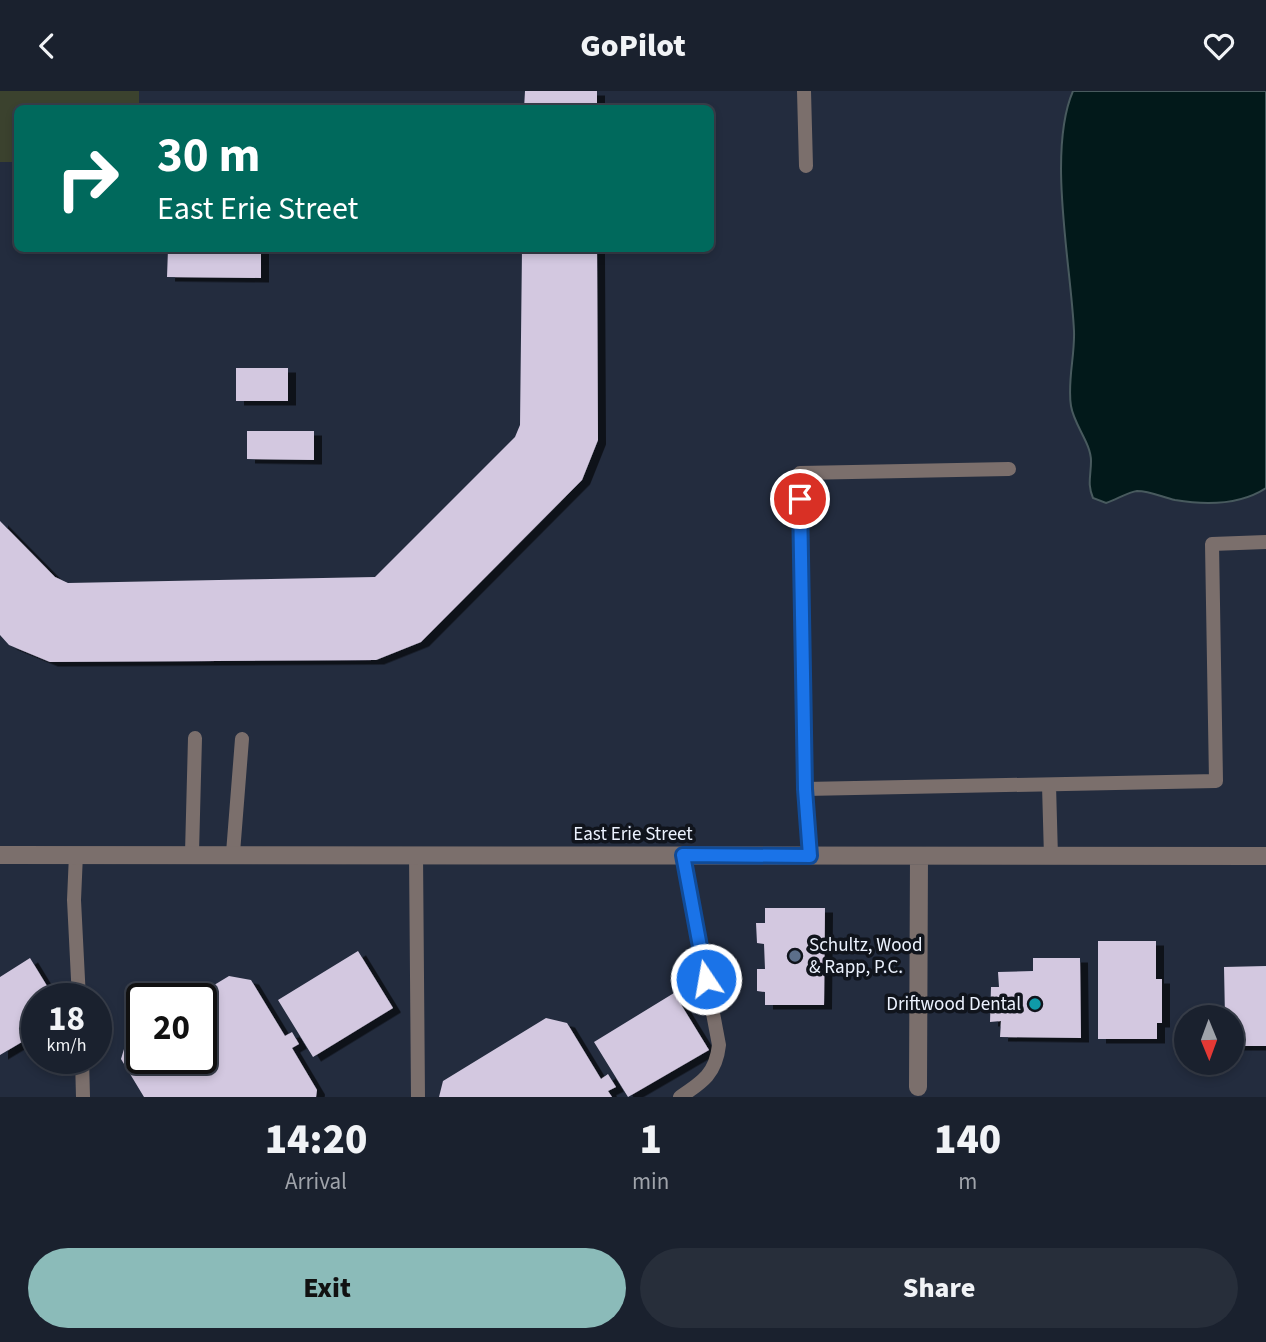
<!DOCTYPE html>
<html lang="en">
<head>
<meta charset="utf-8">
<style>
	body { margin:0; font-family:"Source Sans 3",sans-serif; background:#272e3a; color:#f1f3f6; height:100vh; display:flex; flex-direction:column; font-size:26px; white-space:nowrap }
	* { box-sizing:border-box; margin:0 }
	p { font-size:23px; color:#9fa3aa }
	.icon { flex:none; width:38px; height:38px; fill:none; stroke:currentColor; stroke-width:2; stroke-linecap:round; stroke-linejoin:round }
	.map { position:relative; height:1006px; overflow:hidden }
	.sheet { display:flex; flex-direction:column; background:#1a212e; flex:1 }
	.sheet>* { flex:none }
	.hud { position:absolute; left:14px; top:14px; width:700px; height:147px; border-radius:10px; box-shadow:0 4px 10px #0003,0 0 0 2px #383e4a; background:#00695c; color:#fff; overflow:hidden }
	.needle { width:46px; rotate:179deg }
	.buttons { position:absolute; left:1174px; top:914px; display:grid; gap:14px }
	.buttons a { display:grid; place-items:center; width:70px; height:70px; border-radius:50%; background:#1a212e; box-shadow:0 4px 10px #0003,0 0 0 2px #383e4a; font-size:35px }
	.speed { position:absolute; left:21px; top:892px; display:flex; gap:14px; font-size:35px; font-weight:700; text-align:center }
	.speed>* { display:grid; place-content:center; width:91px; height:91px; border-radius:50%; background:#1a212e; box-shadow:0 4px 10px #0003,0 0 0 2px #383e4a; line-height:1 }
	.speed small { font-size:18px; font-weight:400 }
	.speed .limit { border:4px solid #111; border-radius:10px; background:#fff; color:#111 }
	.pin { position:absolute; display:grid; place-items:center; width:60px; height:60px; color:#fff; margin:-30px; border:4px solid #fff; border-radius:50%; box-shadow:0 2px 7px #0007 }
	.me { position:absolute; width:77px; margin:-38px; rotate:348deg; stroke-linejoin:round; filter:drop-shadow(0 0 5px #0008) }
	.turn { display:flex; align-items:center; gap:24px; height:147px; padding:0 28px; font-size:32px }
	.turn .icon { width:91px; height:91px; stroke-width:2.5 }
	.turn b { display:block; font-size:49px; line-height:60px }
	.eta { display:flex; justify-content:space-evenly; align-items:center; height:119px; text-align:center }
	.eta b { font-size:42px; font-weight:800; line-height:49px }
	.action { display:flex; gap:14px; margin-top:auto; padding:14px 28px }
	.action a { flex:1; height:80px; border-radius:42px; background:#8bbbb9; color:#111; font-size:28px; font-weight:800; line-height:80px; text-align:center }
	.action a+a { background:#272e3a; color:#f1f3f6 }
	header { display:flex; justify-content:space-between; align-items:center; height:91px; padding:0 28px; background:#1a212e; font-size:32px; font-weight:800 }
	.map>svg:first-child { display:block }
	.green { fill:#3b422e }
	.water { fill:#02191a; stroke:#485a5e; stroke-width:2 }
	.building { fill:#d3c8e0; filter:url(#shadow) }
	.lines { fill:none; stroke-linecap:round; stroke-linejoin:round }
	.service { stroke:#7b6f6c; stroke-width:14 }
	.minor { stroke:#7b6f6c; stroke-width:18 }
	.route-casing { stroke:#114b97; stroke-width:18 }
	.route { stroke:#1a73e8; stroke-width:12 }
	.service-dot { fill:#5c6f8a; stroke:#10141c; stroke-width:2.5 }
	.culture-dot { fill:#0f9aa8; stroke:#10141c; stroke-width:2.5 }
	.labels { text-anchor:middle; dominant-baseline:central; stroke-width:7; stroke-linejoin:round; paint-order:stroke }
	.street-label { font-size:19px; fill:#ecf2fe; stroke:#10141c }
	.poi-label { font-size:19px; fill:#ecf2fe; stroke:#10141c; text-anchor:start }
</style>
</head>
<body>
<header><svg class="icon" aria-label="back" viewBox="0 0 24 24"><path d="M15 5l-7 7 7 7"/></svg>GoPilot<svg class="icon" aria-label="heart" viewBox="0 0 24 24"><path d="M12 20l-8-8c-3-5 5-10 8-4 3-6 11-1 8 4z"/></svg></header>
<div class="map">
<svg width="1266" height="1006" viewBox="0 0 1266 1006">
	<defs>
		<filter id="shadow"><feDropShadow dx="8" dy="4.5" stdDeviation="0" flood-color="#0009"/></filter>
	</defs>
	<rect width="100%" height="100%" fill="#232c3e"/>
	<path class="green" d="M 0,0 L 139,0 L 139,17 L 18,18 L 17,71 L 0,71 Z"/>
	<path class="water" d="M 1073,0 L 1266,0 L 1266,397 C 1240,414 1205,414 1175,409 C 1162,406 1150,400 1137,400 C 1128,401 1116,409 1106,412 L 1093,407 C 1087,393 1091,385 1091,370 C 1091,352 1074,334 1071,315 C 1067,291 1075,265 1074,240 C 1071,174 1047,60 1073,0 Z"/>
	<path class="building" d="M 525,0 L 597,0 L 597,18 L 524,18 Z
		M 168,158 L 261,158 L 261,187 L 167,186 Z
		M 522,158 L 597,158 L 598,349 L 582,389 L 421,551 L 376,569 L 50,571 L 9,554 L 0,544 L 0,430 L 55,486 L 68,492 L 375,486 L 515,346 L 520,334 Z
		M 236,277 L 288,277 L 288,310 L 236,310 Z
		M 247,340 L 314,340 L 314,369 L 247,368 Z
		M 765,817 L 825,817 L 824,914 L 765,914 L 765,901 L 757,900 L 757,878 L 765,878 L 764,853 L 757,852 L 756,832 L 765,832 Z
		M 1098,850 L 1156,850 L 1156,888 L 1162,888 L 1162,932 L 1157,932 L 1157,948 L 1098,948 Z
		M 358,860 L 393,917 L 313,966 L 278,909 Z
		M 30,867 L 55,908 L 37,908 L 37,942 L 0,964 L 0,886 Z
		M 1033,867 L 1080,867 L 1081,947 L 1000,946 L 1001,930 L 990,931 L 991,896 L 999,896 L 998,881 L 1033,880 Z
		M 1266,875 L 1266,955 L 1232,955 L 1232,926 L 1225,926 L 1224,876 Z
		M 229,885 L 251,889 L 285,945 L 292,941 L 299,953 L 292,957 L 317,999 L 316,1006 L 144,1006 L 121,968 L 127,948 L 142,939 L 142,968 L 201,968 L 201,908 L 191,908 Z
		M 674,902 L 709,959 L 628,1006 L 594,951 Z
		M 546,927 L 567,932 L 601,988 L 608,983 L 616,996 L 608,1000 L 612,1006 L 439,1006 L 443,990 Z"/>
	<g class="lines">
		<path class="service" d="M 804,0 L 806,75
			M 1049,694 L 1051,766
			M 805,698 L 1216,690 L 1212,453 L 1266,451
			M 192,762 L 195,647
			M 233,762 L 242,648
			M 76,763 L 74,809 L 79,908
			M 416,763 L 418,1006
			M 810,765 L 805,698 L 800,382 L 1009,378
			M 82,968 L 83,1006
			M 680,1006 C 703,991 716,982 719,954 L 683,764"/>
		<path class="minor" d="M 0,764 L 1266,765
			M 918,996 L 919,765"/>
	</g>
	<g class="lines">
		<defs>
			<path id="route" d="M 706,888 L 683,764 L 810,765 L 805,698 L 800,408"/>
		</defs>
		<use href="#route" class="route-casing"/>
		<use href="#route" class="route"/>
	</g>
	<circle class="service-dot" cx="795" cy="865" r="7"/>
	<circle class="culture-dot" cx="1035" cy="913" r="7"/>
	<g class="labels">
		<g class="street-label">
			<text x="633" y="743">East Erie Street</text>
		</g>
		<g class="poi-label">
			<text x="809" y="854">Schultz, Wood<tspan x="809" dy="22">&amp; Rapp, P.C.</tspan></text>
			<text x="1021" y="913" text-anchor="end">Driftwood Dental</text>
		</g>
	</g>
</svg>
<div class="buttons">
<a><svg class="needle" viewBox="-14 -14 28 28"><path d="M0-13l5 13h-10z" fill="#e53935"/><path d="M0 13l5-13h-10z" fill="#9fa3aa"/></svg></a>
</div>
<div class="speed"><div>18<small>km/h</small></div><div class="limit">20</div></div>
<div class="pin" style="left:800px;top:408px;background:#d93025"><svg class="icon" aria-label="arrive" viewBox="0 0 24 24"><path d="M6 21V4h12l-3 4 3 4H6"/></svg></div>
<svg class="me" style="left:706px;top:888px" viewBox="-20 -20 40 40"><circle r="17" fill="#1a73e8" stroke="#fff" stroke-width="3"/><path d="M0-11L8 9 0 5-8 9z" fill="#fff"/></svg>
<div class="hud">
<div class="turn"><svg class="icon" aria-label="right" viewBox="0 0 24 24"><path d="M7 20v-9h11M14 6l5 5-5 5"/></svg><div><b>30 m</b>East Erie Street</div></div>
</div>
</div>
<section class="sheet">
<div class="eta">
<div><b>14:20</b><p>Arrival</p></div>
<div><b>1</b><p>min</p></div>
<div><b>140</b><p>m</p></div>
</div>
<div class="action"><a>Exit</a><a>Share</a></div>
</section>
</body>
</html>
